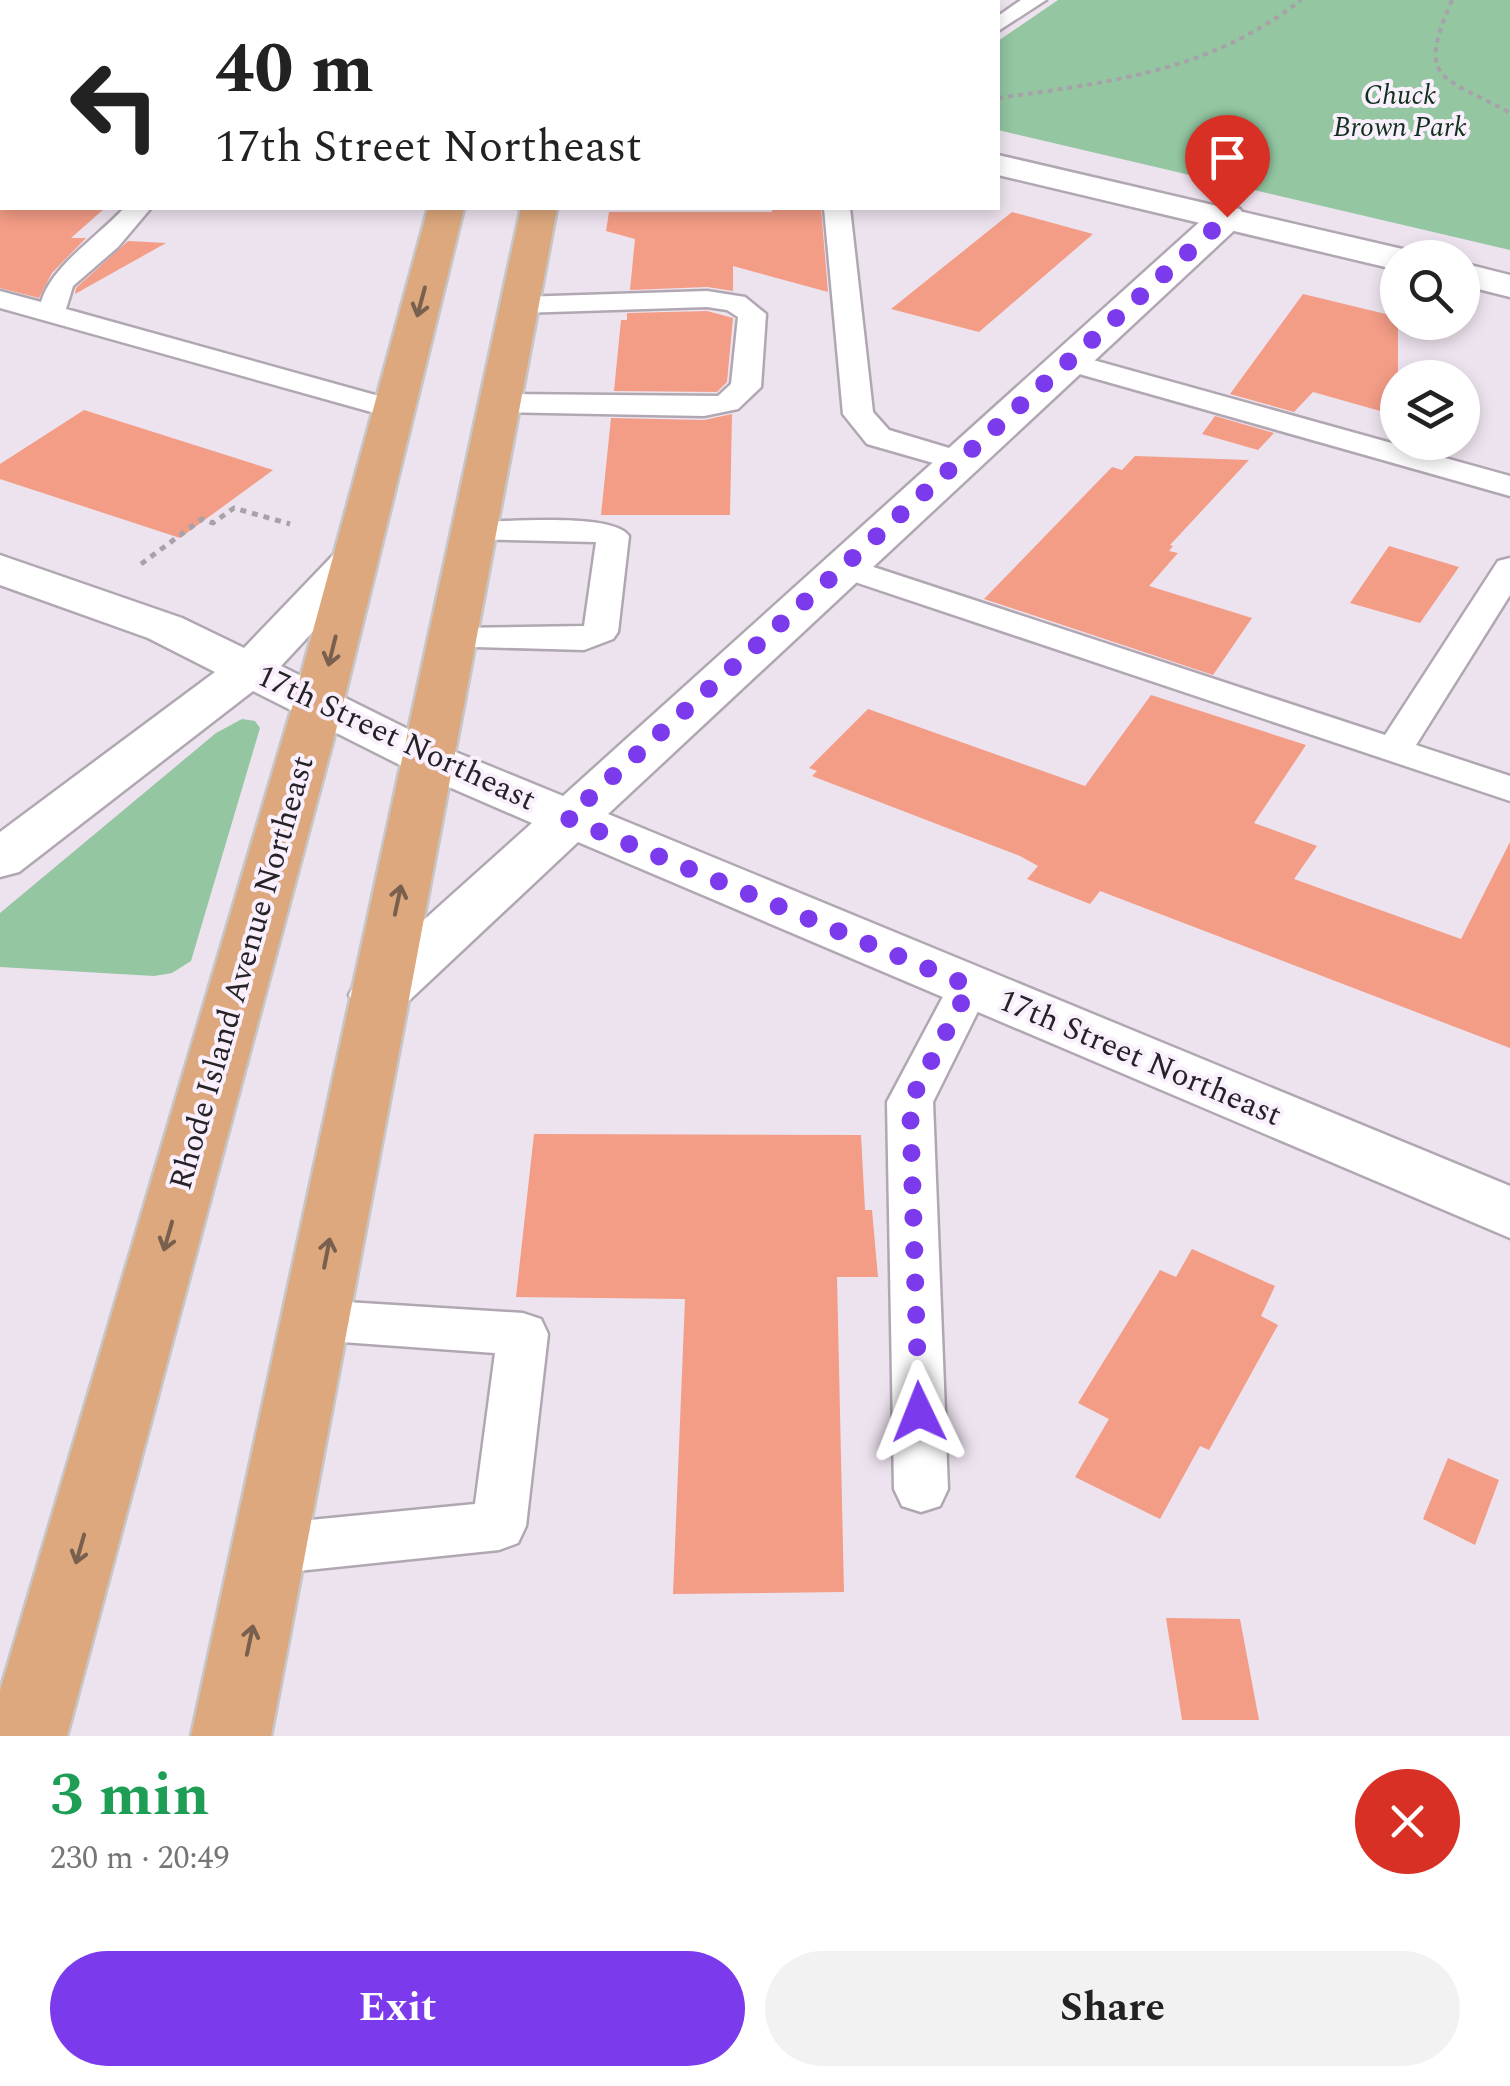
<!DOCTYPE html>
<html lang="en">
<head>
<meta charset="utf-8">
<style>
	body { margin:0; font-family:Spectral,serif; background:#f2f2f2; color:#222; height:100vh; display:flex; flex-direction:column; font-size:38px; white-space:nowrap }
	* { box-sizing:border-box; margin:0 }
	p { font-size:32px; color:#767676 }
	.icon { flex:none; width:55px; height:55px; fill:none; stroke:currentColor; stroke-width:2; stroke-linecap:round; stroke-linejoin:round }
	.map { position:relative; height:1736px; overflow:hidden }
	.panel { display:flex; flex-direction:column; background:#fff; flex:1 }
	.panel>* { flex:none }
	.guide { position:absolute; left:0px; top:0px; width:1000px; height:210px; box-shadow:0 5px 15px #0003; background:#fff; color:#222; overflow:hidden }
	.tools { position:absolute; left:1380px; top:240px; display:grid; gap:20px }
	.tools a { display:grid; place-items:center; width:100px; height:100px; border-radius:50%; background:#fff; box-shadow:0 5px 15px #0003; font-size:50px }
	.pin { position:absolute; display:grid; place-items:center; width:85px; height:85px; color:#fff; margin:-102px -42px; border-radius:50% 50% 50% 0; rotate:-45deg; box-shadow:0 0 10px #0007 }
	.pin .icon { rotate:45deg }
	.me { position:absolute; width:110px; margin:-55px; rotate:358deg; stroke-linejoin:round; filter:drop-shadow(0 0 8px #0008) }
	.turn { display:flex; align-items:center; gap:35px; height:210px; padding:0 50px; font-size:45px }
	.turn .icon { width:130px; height:130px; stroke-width:2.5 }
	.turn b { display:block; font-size:70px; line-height:85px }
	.round { display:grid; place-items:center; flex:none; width:105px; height:105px; border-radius:52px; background:#f2f2f2 }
	.head { display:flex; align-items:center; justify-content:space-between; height:170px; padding:0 50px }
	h1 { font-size:60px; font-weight:700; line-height:75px; color:#1e9e55 }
	.button { display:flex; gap:20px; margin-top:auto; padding:20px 50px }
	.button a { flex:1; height:115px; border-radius:60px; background:#7c3aed; color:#fff; font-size:40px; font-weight:700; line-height:115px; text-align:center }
	.button a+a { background:#f2f2f2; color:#222 }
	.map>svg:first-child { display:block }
	.green { fill:#93c6a1 }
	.building { fill:#f39c86 }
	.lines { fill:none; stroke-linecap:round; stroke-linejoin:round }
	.service-casing { stroke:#b1a7b3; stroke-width:5 }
	.minor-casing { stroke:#b1a7b3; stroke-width:5 }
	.tertiary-casing { stroke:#b1a7b3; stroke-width:5 }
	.secondary-casing { stroke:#b1a7b3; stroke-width:5 }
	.primary-casing { stroke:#c7c6c7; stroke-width:5 }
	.path-far1 { stroke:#a8a1aa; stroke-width:4; stroke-dasharray:5 5; stroke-linecap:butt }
	.path { stroke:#a8a1aa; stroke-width:5; stroke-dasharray:6 6; stroke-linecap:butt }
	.service { fill:#fff; fill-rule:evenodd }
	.minor { fill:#fff; fill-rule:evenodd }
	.tertiary { fill:#fff; fill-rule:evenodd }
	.secondary { fill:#fff; fill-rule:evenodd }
	.primary { fill:#dda87d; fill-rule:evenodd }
	.oneway { stroke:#785f4e }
	.route { stroke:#7c3aed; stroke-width:18; stroke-dasharray:0 32.4 }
	.labels { text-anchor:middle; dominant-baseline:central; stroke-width:8; stroke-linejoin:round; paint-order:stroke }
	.far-park-label { font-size:28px; font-style:italic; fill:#10321c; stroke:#faf0fd }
	.street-label { font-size:32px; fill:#262327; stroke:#faf0fd }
</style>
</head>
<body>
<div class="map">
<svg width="1510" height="1736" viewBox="0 0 1510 1736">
	<rect width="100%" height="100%" fill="#ede3ef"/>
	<path class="green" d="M 1058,0 L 1510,0 L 1510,250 L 998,130 L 998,41 Z
		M 242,719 L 255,721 L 260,728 L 191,961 L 172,973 L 154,976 L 0,967 L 0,913 L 216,733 Z"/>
	<path class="building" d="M 0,208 L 105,208 L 71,238 L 86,238 L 52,273 L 39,298 L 0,288 Z
		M 772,208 L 821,208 L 828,292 L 733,266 L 733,291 L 707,287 L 630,290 L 635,239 L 606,231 L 609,212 L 772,212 Z
		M 1012,212 L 1093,234 L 979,332 L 891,309 Z
		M 128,241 L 166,243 L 75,294 L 76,288 Z
		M 1303,294 L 1398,317 L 1398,416 L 1313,392 L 1294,412 L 1230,394 Z
		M 707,311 L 733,318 L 727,382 L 717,392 L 614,391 L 621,320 L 627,320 L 627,313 Z
		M 84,410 L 273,470 L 180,538 L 0,479 L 0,464 Z
		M 732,414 L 730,515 L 601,515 L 611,418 L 704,420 Z
		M 1215,416 L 1274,433 L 1258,450 L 1202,434 Z
		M 1135,456 L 1249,460 L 1170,545 L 1173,546 L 1169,551 L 1178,553 L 1149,586 L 1252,618 L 1213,675 L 984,599 L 1112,467 L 1122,470 Z
		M 1389,546 L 1459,567 L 1420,623 L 1350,603 Z
		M 1151,695 L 1306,745 L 1254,823 L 1317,846 L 1294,879 L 1461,939 L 1510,842 L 1510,1048 L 1100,891 L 1090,904 L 1027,879 L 1038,866 L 1020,856 L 812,776 L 817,771 L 809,768 L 868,709 L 1085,786 Z
		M 534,1134 L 861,1135 L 865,1210 L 872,1210 L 878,1277 L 837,1277 L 844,1592 L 673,1594 L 685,1299 L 516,1297 Z
		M 1192,1249 L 1275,1286 L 1261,1316 L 1278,1325 L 1209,1450 L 1200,1446 L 1160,1519 L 1075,1477 L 1109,1419 L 1078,1403 L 1160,1270 L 1176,1277 Z
		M 1448,1458 L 1499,1480 L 1475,1545 L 1423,1519 Z
		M 1166,1618 L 1240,1619 L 1259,1720 L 1182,1720 Z"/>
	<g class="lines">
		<defs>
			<path id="service" d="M 1021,0 L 1046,0 L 998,31 L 998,16 Z
				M 0,107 L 2,107 L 2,121 L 0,121 Z
				M 124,208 L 151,208 L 118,247 L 73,286 L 66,309 L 404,403 L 408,409 L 404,415 L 382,415 L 0,308 L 0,291 L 41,302 C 52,265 98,237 124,208 Z
				M 824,208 L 850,208 L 873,412 L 889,430 L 969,454 L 974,461 L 969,468 L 958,470 L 867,444 L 843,414 Z
				M 707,291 L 745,297 L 766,314 L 761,387 L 738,409 L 704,416 L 500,412 L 489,409 L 485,403 L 489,397 L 500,394 L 718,396 L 731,384 L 738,317 L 727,310 L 707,307 L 520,313 L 506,305 L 520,297 Z
				M 1068,353 L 1510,476 L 1510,496 L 1058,368 L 1053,362 L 1058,356 Z
				M 475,522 C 506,522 613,512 629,536 L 618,632 L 613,639 L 584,650 L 441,646 L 435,639 L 441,632 L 453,628 L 584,626 L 596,542 L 463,539 L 459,532 L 463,525 Z
				M 843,557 L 1385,735 L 1498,561 L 1510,558 L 1510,595 L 1416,745 L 1510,776 L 1510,801 L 831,574 L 826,567 L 831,560 Z
				M 969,972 L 984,976 L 990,987 L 933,1102 L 948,1489 L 940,1506 L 921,1512 L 902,1506 L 894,1489 L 887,1102 L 954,976 Z
				M 314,1300 L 523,1313 L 541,1319 L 548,1334 L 526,1526 L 518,1543 L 499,1550 L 269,1574 L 250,1566 L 242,1549 L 250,1532 L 269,1524 L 475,1504 L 495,1353 L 314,1340 L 296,1334 L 289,1320 L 296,1306 Z"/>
			<path id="minor" d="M 2,116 L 2,137 L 0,138 L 0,117 Z
				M 1227,206 L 1240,209 L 1245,217 L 1240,225 L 608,814 L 1510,1186 L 1510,1238 L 578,842 L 399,1010 L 378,1016 L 357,1010 L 349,995 L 357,980 L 532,823 L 412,771 L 253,691 L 19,872 L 0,877 L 0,832 L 215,672 L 148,638 L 0,585 L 0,555 L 182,618 L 244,648 L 338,550 L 354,546 L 370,550 L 377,560 L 370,570 L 281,666 L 448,749 L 563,796 L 1214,209 Z"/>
			<path id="tertiary" d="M 998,155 L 1398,248 L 1411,251 L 1415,258 L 1398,258 L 1398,270 L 998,175 Z
				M 1462,263 L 1510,275 L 1510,297 L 1462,285 Z"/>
			<path id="secondary" d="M 63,0 L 102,0 L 104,2 L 65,2 Z"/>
			<path id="primary" d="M 487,0 L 517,0 L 517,2 L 488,2 Z
				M 428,208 L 464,208 L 343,704 L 67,1736 L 0,1736 L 0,1691 L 293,704 Z
				M 521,208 L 557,208 L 271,1736 L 191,1736 Z"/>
		</defs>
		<use href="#service" class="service-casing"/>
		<use href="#minor" class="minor-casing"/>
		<use href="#tertiary" class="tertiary-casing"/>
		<use href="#secondary" class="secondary-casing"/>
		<use href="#primary" class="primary-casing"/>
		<path class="path-far1" d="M 1452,0 C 1415,84 1443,75 1510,113
			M 998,98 C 1110,82 1209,72 1301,0"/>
		<path class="path" d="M 141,564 L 202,519 L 213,523 L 234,508 L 290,524"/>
		<use href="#service" class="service"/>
		<use href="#minor" class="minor"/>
		<use href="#tertiary" class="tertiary"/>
		<use href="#secondary" class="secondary"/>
		<use href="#primary" class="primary"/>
	</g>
	<defs><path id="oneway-shaft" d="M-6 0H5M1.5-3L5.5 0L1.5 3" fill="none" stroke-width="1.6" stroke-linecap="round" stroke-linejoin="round" transform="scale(2.5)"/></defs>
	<g class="oneway">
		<use href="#oneway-shaft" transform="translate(421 302) rotate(105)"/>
		<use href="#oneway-shaft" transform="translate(332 651) rotate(104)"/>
		<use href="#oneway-shaft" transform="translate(398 900) rotate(-78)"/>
		<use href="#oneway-shaft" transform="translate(168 1236) rotate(106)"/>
		<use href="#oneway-shaft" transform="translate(327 1253) rotate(-79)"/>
		<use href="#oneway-shaft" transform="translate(80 1549) rotate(106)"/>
		<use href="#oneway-shaft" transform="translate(250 1640) rotate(-78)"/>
	</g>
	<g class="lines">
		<path class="route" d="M 919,1412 L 910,1102 L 970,986 L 567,818 L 1227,217"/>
	</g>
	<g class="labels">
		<g class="far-park-label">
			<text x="1400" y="95">Chuck<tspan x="1400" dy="32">Brown Park</tspan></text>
		</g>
		<g class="street-label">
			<text transform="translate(396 738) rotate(25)">17th Street Northeast</text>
			<text transform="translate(242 973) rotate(-74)">Rhode Island Avenue Northeast</text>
			<text transform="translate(1140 1058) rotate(23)">17th Street Northeast</text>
		</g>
	</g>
</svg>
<div class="tools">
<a><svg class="icon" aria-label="search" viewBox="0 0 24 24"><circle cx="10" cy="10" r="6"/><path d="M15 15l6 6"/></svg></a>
<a><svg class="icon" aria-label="layers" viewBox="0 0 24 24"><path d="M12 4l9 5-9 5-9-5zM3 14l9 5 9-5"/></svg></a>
</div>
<div class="pin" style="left:1227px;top:217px;background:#d93025"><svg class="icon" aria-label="arrive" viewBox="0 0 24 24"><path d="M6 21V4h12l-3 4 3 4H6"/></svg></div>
<svg class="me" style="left:919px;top:1412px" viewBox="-20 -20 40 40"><path d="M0-17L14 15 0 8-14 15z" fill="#7c3aed" stroke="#fff" stroke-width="4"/></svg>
<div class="guide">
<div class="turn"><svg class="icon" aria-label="left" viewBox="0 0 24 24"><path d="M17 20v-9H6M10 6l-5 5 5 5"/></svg><div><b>40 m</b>17th Street Northeast</div></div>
</div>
</div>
<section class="panel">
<div class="head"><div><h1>3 min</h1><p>230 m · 20:49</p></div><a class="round" style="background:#d93025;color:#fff"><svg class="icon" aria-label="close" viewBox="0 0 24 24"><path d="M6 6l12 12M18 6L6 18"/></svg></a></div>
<div class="button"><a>Exit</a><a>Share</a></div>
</section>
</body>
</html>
